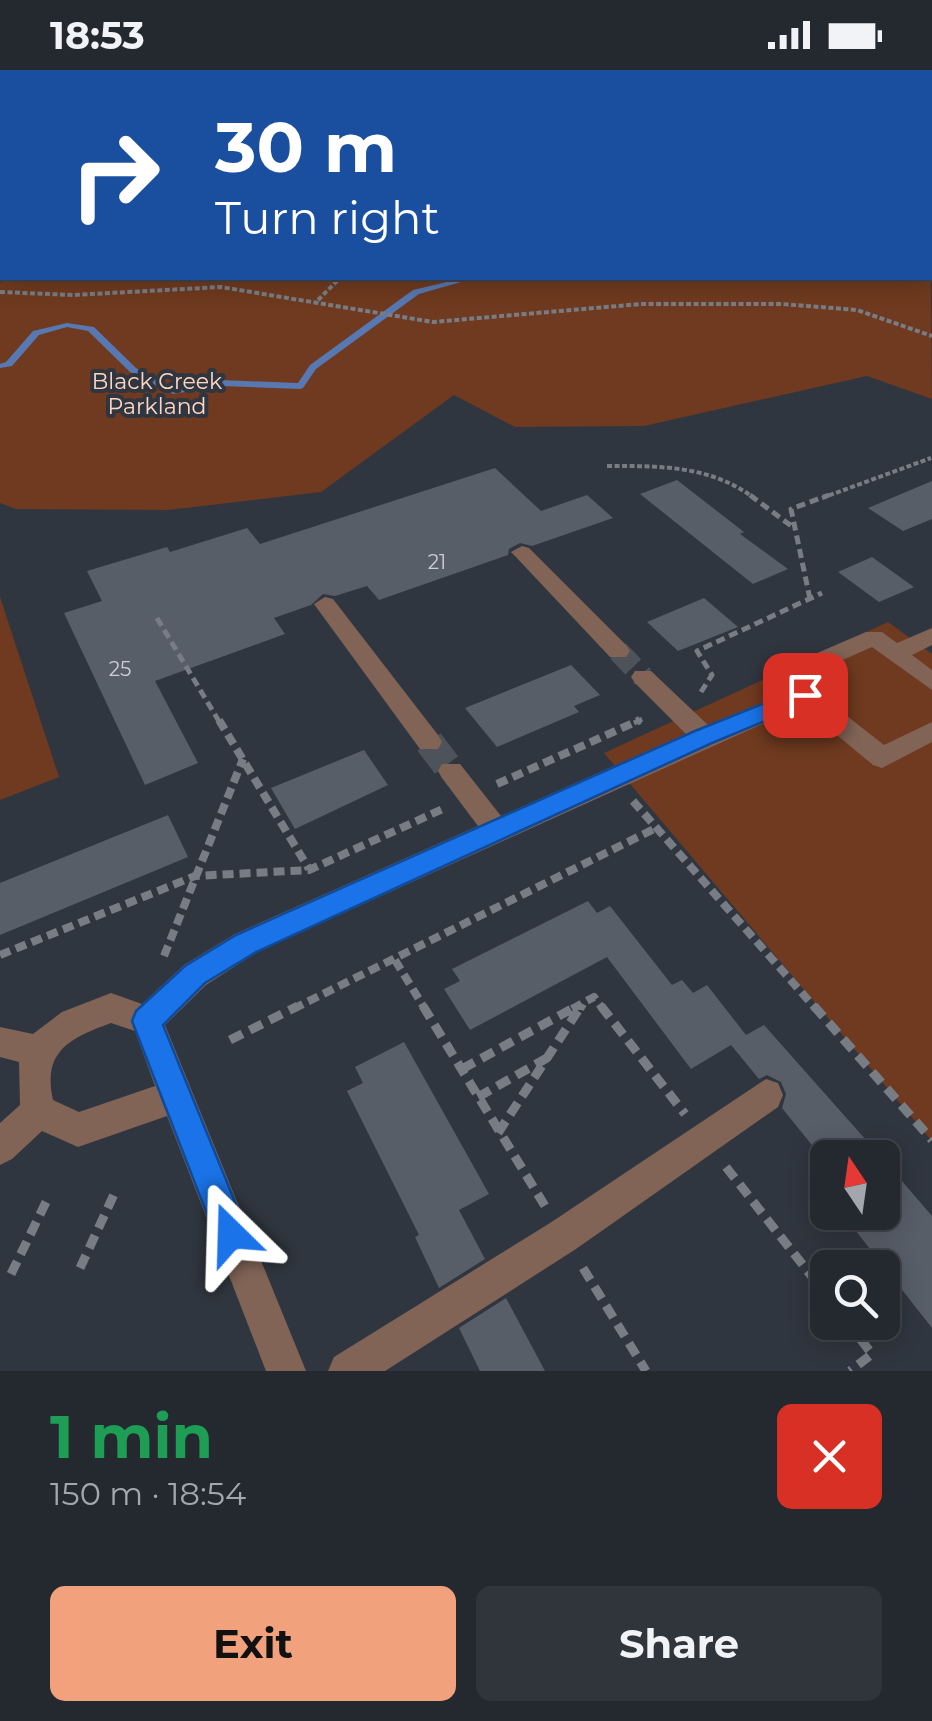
<!DOCTYPE html>
<html lang="en">
<head>
<meta charset="utf-8">
<style>
	body { margin:0; font-family:Montserrat,sans-serif; background:#30343b; color:#f1f3f6; height:100vh; display:flex; flex-direction:column; font-size:38px; white-space:nowrap }
	* { box-sizing:border-box; margin:0 }
	p { font-size:32px; color:#a3a6aa }
	.icon { flex:none; width:55px; height:55px; fill:none; stroke:currentColor; stroke-width:2; stroke-linecap:round; stroke-linejoin:round }
	.map { position:relative; height:1301px; overflow:hidden }
	.sheet { display:flex; flex-direction:column; background:#24282f; flex:1 }
	.sheet>* { flex:none }
	.hud { position:absolute; left:0px; top:0px; width:932px; height:210px; box-shadow:0 5px 25px #0003,0 0 0 2px #41444b; background:#1a4fa0; color:#fff; overflow:hidden }
	.needle { width:65px; rotate:347deg }
	.fabs { position:absolute; left:810px; top:1070px; display:grid; gap:20px }
	.fabs a { display:grid; place-items:center; width:90px; height:90px; border-radius:15px; background:#24282f; box-shadow:0 5px 25px #0003,0 0 0 2px #41444b; font-size:50px }
	.pin { position:absolute; display:grid; place-items:center; width:85px; height:85px; color:#fff; margin:-42px; border-radius:20px; box-shadow:0 5px 15px #0006 }
	.me { position:absolute; width:110px; margin:-55px; rotate:338deg; stroke-linejoin:round; filter:drop-shadow(0 0 8px #0008) }
	.turn { display:flex; align-items:center; gap:35px; height:210px; padding:0 50px; font-size:45px }
	.turn .icon { width:130px; height:130px; stroke-width:2.5 }
	.turn b { display:block; font-size:70px; line-height:85px }
	.round { display:grid; place-items:center; flex:none; width:105px; height:105px; border-radius:15px; background:#30343b }
	.head { display:flex; align-items:center; justify-content:space-between; height:170px; padding:0 50px }
	h1 { font-size:60px; font-weight:700; line-height:75px; color:#1e9e55 }
	.cta { display:flex; gap:20px; margin-top:auto; padding:20px 50px }
	.cta a { flex:1; height:115px; border-radius:15px; background:#f1a17b; color:#111; font-size:40px; font-weight:700; line-height:115px; text-align:center }
	.cta a+a { background:#30343b; color:#f1f3f6 }
	.status { display:flex; justify-content:space-between; align-items:center; height:70px; padding:0 50px; background:#24282f; direction:ltr }
	.status svg { height:28px; fill:currentColor }
	.map>svg:first-child { display:block }
	.built { fill:#39424f }
	.green { fill:#6f3a1f }
	.lines { fill:none; stroke-linecap:round; stroke-linejoin:round }
	.stream { fill:#5778b1; fill-rule:evenodd }
	.building { fill:#585e68 }
	.minor-tunnel-far1 { stroke:#4d525b; stroke-width:22; stroke-dasharray:22 11; stroke-linecap:butt }
	.minor-tunnel { stroke:#4d525b; stroke-width:29; stroke-dasharray:29 14; stroke-linecap:butt }
	.path-far4 { stroke:#787d85; stroke-width:2.5; stroke-dasharray:4 2.5; stroke-linecap:butt }
	.path-far3 { stroke:#787d85; stroke-width:4; stroke-dasharray:5 2.5; stroke-linecap:butt }
	.path-far2 { stroke:#787d85; stroke-width:5; stroke-dasharray:9 5; stroke-linecap:butt }
	.path-far1 { stroke:#787d85; stroke-width:8; stroke-dasharray:11 6; stroke-linecap:butt }
	.path { stroke:#787d85; stroke-width:9; stroke-dasharray:14 8; stroke-linecap:butt }
	.minor { fill:#816456; fill-rule:evenodd }
	.route { fill:#1a73e8; stroke:#114b97; stroke-width:2.5 }
	.labels { text-anchor:middle; dominant-baseline:central; stroke-width:8; stroke-linejoin:round; paint-order:stroke }
	.number-label { font-size:20px; fill:#caced6 }
	.far-park-label { font-size:22px; fill:#fed7c4; stroke:#30363f }
</style>
</head>
<body>
<div class="status"><b>18:53</b><svg viewBox="0 0 49 12"><path d="M0 12V9h3v3zM5 12V6h3v6zM10 12V3h3v9zM15 12V0h3v12zM26 1h20v11H26zM47 4h2v5h-2z"/></svg></div>
<div class="map">
<svg width="932" height="1301" viewBox="0 0 932 1301">
	<rect width="100%" height="100%" fill="#30363f"/>
	<path class="built" d="M 66,0 L 932,0 L 932,128 L 930,2 Z"/>
	<path class="green" d="M 930,128 L 932,329 L 867,306 L 644,356 L 515,357 L 454,325 L 321,422 L 168,440 L 16,439 L 0,433 L 0,213 L 12,208 L 930,208 Z
		M 0,527 L 59,707 L 0,730 Z
		M 888,552 L 932,584 L 932,1071 L 604,683 Z"/>
	<g class="lines">
		<path class="stream" d="M 930,201 L 932,201 L 932,205 L 930,205 Z
			M 464,208 L 475,208 L 419,224 L 316,299 L 303,318 L 300,319 L 220,316 L 173,324 L 130,302 L 88,261 L 67,257 L 39,265 L 12,296 L 0,298 L 0,294 L 6,292 L 33,261 L 67,253 L 94,257 L 136,298 L 177,319 L 220,310 L 298,313 L 310,295 L 413,220 Z"/>
	</g>
	<path class="building" d="M 495,398 L 541,441 L 587,425 L 613,448 L 532,476 L 520,473 L 509,479 L 508,485 L 379,530 L 367,516 L 335,526 L 323,524 L 311,535 L 274,548 L 285,564 L 155,611 L 198,693 L 145,715 L 64,543 L 102,531 L 87,501 L 167,477 L 170,482 L 247,458 L 260,474 Z
		M 677,410 L 744,462 L 740,464 L 788,499 L 753,514 L 640,424 Z
		M 932,411 L 932,449 L 903,461 L 868,438 Z
		M 872,487 L 914,517 L 879,532 L 838,502 Z
		M 704,528 L 738,557 L 678,581 L 647,552 Z
		M 571,595 L 600,625 L 574,636 L 579,642 L 497,677 L 465,638 Z
		M 364,680 L 388,715 L 295,759 L 271,718 Z
		M 168,745 L 188,787 L 0,865 L 0,813 Z
		M 588,831 L 597,843 L 610,836 L 672,915 L 682,910 L 693,923 L 707,915 L 746,965 L 764,955 L 882,1088 L 828,1088 L 828,1095 L 782,1038 L 786,1024 L 781,1012 L 767,1005 L 759,1009 L 731,975 L 691,999 L 607,887 L 470,960 L 444,919 L 460,911 L 452,899 Z
		M 404,972 L 489,1124 L 459,1140 L 485,1189 L 439,1218 L 415,1167 L 419,1165 L 347,1021 L 363,1013 L 355,997 Z
		M 882,1088 L 932,1146 L 932,1258 L 841,1142 L 882,1142 Z
		M 506,1228 L 545,1301 L 480,1301 L 459,1258 Z"/>
	<g class="lines">
		<path class="minor-tunnel-far1" d="M 618,581 L 643,607"/>
		<path class="minor-tunnel" d="M 429,672 L 451,701"/>
		<path class="path-far4" d="M 865,0 L 873,2
			M 526,1 L 551,2"/>
		<path class="path-far3" d="M 0,222 L 73,225 L 221,217 L 433,252 L 641,234 L 782,234 L 857,240 L 932,266
			M 318,230 L 340,208
			M 607,396 C 659,396 710,395 754,428
			M 822,428 L 931,388"/>
		<path class="path-far2" d="M 750,425 L 794,458
			M 810,529 L 791,439 L 829,425
			M 157,548 L 220,653
			M 701,622 L 712,605 L 697,581 L 822,523
			M 634,653 L 645,648"/>
		<path class="path-far1" d="M 219,650 L 309,799
			M 497,714 L 640,650
			M 633,731 L 816,939
			M 0,885 L 195,806 L 309,800 L 445,738
			M 164,886 L 243,689
			M 395,890 L 425,939
			M 293,939 L 656,758
			M 572,939 L 594,927 L 603,939
			M 580,939 L 583,934"/>
		<path class="path" d="M 423,936 L 545,1136
			M 601,936 L 685,1044
			M 814,936 L 932,1070
			M 230,970 L 298,936
			M 462,999 L 577,936
			M 478,1027 L 547,988
			M 498,1063 L 581,936
			M 726,1097 L 828,1227
			M 80,1198 L 116,1120
			M 583,1198 L 646,1301
			M 11,1204 L 49,1126
			M 847,1252 L 872,1284 L 850,1301"/>
		<path class="minor" d="M 40,0 L 50,0 L 52,2 L 42,2 Z
			M 930,37 L 932,37 L 932,43 L 930,43 Z
			M 930,110 L 932,110 L 932,118 L 930,118 Z
			M 522,476 L 529,478 L 626,575 L 630,581 L 626,587 L 610,587 L 515,486 L 511,482 Z
			M 325,527 L 333,529 L 438,665 L 442,672 L 438,679 L 420,679 L 314,534 Z
			M 932,558 L 932,575 L 912,585 L 932,600 L 932,620 L 872,577 L 800,609 L 884,675 L 932,652 L 932,672 L 882,698 L 873,695 L 802,636 L 257,882 L 206,915 L 165,955 L 306,1301 L 266,1301 L 167,1046 L 78,1077 L 42,1061 L 12,1089 L 0,1095 L 0,1053 L 20,1035 L 19,992 L 0,987 L 0,957 L 33,964 L 62,942 L 111,923 L 142,934 L 184,895 L 235,864 L 478,756 L 442,708 L 438,701 L 442,694 L 460,694 L 501,746 L 686,664 L 635,613 L 631,607 L 635,601 L 651,601 L 708,655 L 786,623 L 769,608 L 773,602 L 866,562 L 882,562 L 897,573 ZM 111,953 L 135,961 L 155,1016 L 79,1042 L 53,1030 C 42,981 70,968 111,953 Z
			M 766,1009 L 778,1013 L 783,1025 L 778,1037 L 576,1179 L 385,1301 L 328,1301 L 334,1287 L 550,1153 Z"/>
	</g>
	<path class="route" d="M 805,617 L 813,620 L 816,625 L 813,631 L 712,673 L 256,882 L 205,913 L 163,955 L 248,1164 L 243,1175 L 231,1180 L 219,1175 L 132,951 L 136,941 L 185,896 L 236,865 L 695,661 Z"/>
	<g class="labels">
		<g class="number-label">
			<text x="437" y="492">21</text>
			<text x="120" y="599">25</text>
		</g>
		<g class="far-park-label">
			<text x="157" y="311">Black Creek<tspan x="157" dy="25">Parkland</tspan></text>
		</g>
	</g>
</svg>
<div class="fabs">
<a><svg class="needle" viewBox="-14 -14 28 28"><path d="M0-13l5 13h-10z" fill="#e53935"/><path d="M0 13l5-13h-10z" fill="#a3a6aa"/></svg></a>
<a><svg class="icon" aria-label="search" viewBox="0 0 24 24"><circle cx="10" cy="10" r="6"/><path d="M15 15l6 6"/></svg></a>
</div>
<div class="pin" style="left:805px;top:625px;background:#d93025"><svg class="icon" aria-label="arrive" viewBox="0 0 24 24"><path d="M6 21V4h12l-3 4 3 4H6"/></svg></div>
<svg class="me" style="left:231px;top:1164px" viewBox="-20 -20 40 40"><path d="M0-17L14 15 0 8-14 15z" fill="#1a73e8" stroke="#fff" stroke-width="4"/></svg>
<div class="hud">
<div class="turn"><svg class="icon" aria-label="right" viewBox="0 0 24 24"><path d="M7 20v-9h11M14 6l5 5-5 5"/></svg><div><b>30 m</b>Turn right</div></div>
</div>
</div>
<section class="sheet">
<div class="head"><div><h1>1 min</h1><p>150 m · 18:54</p></div><a class="round" style="background:#d93025;color:#fff"><svg class="icon" aria-label="close" viewBox="0 0 24 24"><path d="M6 6l12 12M18 6L6 18"/></svg></a></div>
<div class="cta"><a>Exit</a><a>Share</a></div>
</section>
</body>
</html>
